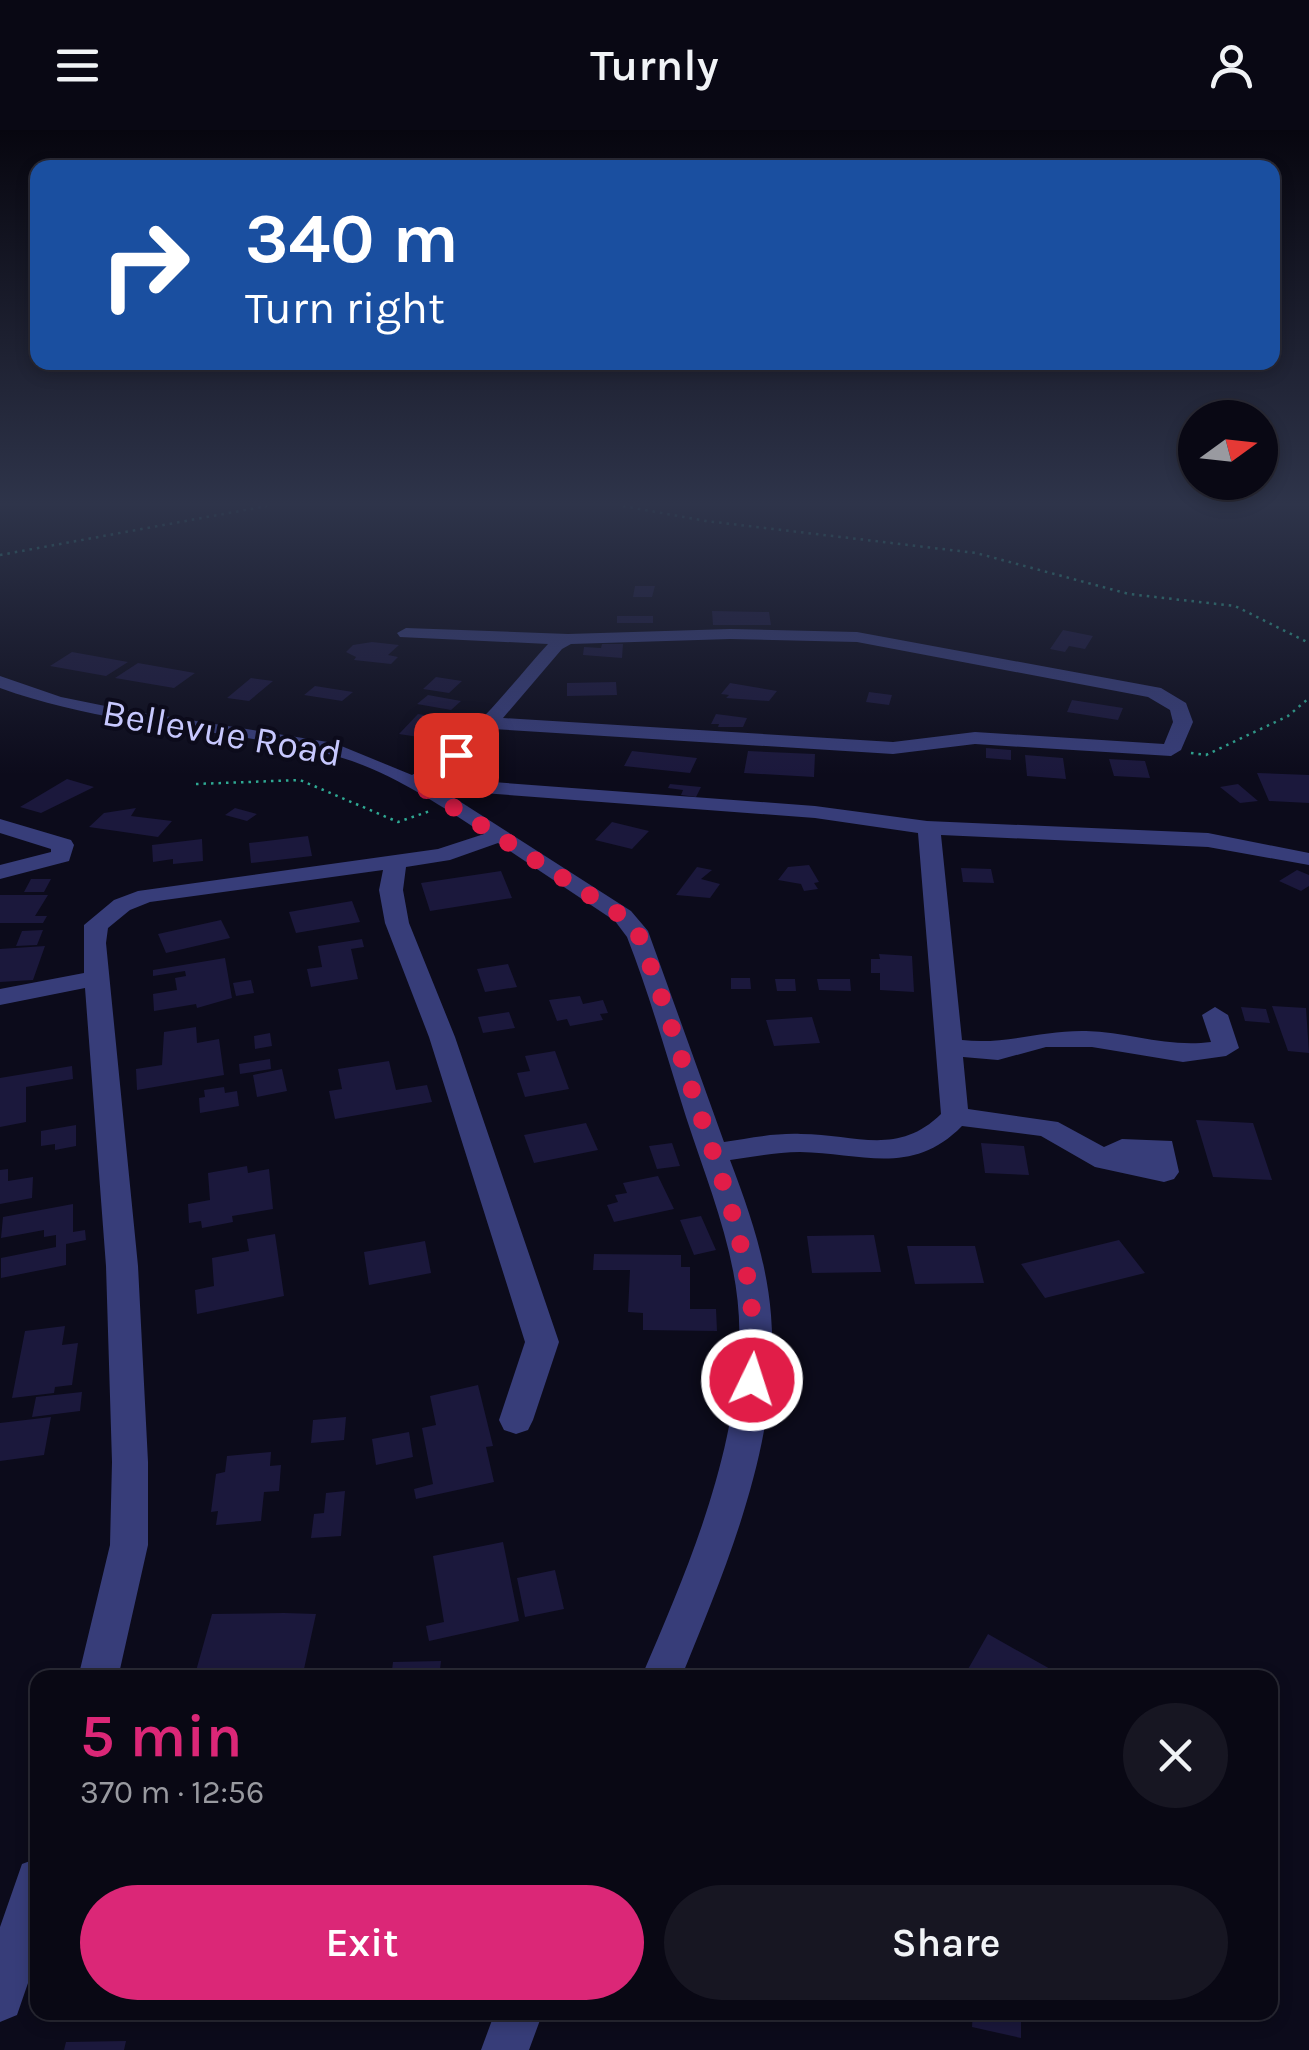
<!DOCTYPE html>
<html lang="en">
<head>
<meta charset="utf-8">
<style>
	body { margin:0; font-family:Karla,sans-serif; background:#171622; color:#f1f3f6; height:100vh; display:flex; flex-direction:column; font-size:38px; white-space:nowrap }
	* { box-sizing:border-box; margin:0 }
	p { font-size:32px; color:#999aa0 }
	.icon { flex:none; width:55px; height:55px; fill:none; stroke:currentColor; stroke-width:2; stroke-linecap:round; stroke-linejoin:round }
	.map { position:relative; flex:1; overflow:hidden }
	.panel { position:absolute; left:30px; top:1540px; width:1248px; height:350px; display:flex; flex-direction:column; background:#090814; border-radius:20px; box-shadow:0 5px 15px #0003,0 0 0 2px #292934 }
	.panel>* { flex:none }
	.top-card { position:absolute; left:30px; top:30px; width:1250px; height:210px; border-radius:20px; box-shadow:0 5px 15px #0003,0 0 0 2px #292934; background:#1a4fa0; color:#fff; overflow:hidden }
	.needle { width:65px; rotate:75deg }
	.fabs { position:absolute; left:1178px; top:270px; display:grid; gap:20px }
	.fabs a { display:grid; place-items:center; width:100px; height:100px; border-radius:50%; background:#090814; box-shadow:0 5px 15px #0003,0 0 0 2px #292934; font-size:50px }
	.pin { position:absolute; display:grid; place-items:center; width:85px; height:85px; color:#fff; margin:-42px; border-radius:20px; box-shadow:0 5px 15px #0006 }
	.me { position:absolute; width:110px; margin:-55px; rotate:4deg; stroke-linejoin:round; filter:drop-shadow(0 0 8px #0008) }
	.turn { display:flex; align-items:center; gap:35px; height:210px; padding:0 50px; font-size:45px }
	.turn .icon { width:130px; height:130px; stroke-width:2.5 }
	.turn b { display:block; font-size:70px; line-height:85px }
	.round { display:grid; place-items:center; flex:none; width:105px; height:105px; border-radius:52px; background:#171622 }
	.headline { display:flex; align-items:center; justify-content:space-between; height:170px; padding:0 50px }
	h1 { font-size:60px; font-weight:600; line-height:75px; color:#db2777 }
	.primary-button { display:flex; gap:20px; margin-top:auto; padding:20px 50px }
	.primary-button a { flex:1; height:115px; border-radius:60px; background:#db2777; color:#fff; font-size:40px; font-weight:600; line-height:115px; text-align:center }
	.primary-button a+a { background:#171622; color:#f1f3f6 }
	header { display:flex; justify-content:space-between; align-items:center; height:130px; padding:0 50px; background:#090814; font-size:45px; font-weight:600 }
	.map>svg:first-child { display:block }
	.building { fill:#1b183c }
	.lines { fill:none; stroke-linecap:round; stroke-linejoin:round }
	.path { stroke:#2fa993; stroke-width:2.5; stroke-dasharray:2.5 5; stroke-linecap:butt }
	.minor { fill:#373d79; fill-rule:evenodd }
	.route { stroke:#e11d48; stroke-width:18; stroke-dasharray:0 32.4 }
	.labels { text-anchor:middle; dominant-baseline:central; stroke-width:8; stroke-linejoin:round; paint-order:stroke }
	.street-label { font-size:38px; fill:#c7c8fe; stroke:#0c0b1b }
</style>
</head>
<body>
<header><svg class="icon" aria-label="menu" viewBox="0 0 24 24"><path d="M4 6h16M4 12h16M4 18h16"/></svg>Turnly<svg class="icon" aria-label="person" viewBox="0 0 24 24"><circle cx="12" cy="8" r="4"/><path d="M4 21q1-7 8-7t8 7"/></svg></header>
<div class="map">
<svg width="1309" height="1920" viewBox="0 0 1309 1920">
	<rect width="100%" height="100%" fill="#0c0b1b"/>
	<path class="building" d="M 635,456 L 655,456 L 652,467 L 633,467 Z
		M 712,481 L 769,482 L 771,495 L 713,495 Z
		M 617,486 L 653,486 L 653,493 L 617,493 Z
		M 1063,500 L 1093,506 L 1085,519 L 1069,516 L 1065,522 L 1050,519 Z
		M 372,512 L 399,515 L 388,525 L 398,527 L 391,534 L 354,530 L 356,527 L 346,522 L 353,515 Z
		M 602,514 L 623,514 L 622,528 L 583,525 L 584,517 L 601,518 Z
		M 72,522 L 128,532 L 106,546 L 50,536 Z
		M 138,533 L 195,543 L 174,558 L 115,548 Z
		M 436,547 L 462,551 L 449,563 L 423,559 Z
		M 251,548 L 273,551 L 249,571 L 227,568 Z
		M 616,552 L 617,565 L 567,566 L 567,553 Z
		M 730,553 L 777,561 L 769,571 L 726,568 L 729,565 L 721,564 Z
		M 315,556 L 353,562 L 342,571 L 304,565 Z
		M 869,562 L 892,565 L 889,575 L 866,572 Z
		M 428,565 L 461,571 L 451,580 L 417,574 Z
		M 1072,570 L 1123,578 L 1118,590 L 1067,582 Z
		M 418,584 L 456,590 L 438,610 L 399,604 Z
		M 716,584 L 747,588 L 743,597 L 718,597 L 719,594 L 711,594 Z
		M 986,618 L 1011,620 L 1011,630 L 986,628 Z
		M 632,621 L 697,628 L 690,643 L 624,636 Z
		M 748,621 L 815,624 L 814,647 L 744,643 Z
		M 1025,625 L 1063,628 L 1066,649 L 1027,646 Z
		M 1109,629 L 1145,631 L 1150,648 L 1114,646 Z
		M 1257,643 L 1309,645 L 1309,673 L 1269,671 Z
		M 67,649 L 94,657 L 41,683 L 20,677 Z
		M 670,654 L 701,657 L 696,667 L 681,665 L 683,660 L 668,658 Z
		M 1238,654 L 1258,671 L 1240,673 L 1220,657 Z
		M 136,678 L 131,686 L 172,691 L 158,707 L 89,697 L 104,683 Z
		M 235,678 L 257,684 L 247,691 L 225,685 Z
		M 612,692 L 649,701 L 632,719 L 595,710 Z
		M 308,706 L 312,726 L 251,733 L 249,713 Z
		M 202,709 L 203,731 L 173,734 L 173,729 L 153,732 L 152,715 Z
		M 809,735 L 819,752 L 814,753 L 818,759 L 804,761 L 801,754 L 778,750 L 788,737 Z
		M 697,737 L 712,740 L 701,749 L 720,754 L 710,768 L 676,765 Z
		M 961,738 L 991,739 L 994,753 L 963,752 Z
		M 1297,740 L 1309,745 L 1309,756 L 1301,761 L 1279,751 Z
		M 501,741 L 512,768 L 430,781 L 421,753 Z
		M 31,749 L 51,749 L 44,762 L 24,762 Z
		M 0,765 L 48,765 L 35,786 L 47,786 L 43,793 L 0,793 Z
		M 352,771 L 360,792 L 296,803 L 289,782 Z
		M 221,790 L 230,808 L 166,823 L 158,804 Z
		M 43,800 L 37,815 L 16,816 L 22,801 Z
		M 362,809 L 364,817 L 351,819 L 358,849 L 311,857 L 307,839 L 322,837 L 318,816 Z
		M 45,816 L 33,850 L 0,852 L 0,819 Z
		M 879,824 L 912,826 L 914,862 L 880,860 L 880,843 L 871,843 L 871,829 L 880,829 Z
		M 225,828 L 232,868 L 197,878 L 196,874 L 154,881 L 153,864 L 177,860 L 175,848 L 186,846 L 185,841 L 153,846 L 153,840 Z
		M 508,834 L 517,857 L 485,862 L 477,839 Z
		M 731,848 L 750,848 L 751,859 L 731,859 Z
		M 775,849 L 795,849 L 796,861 L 777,861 Z
		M 817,849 L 850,849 L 851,861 L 819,860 Z
		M 251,850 L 254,863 L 236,866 L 233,853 Z
		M 580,866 L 583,874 L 603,870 L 608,883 L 600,884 L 603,890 L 570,896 L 567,889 L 557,891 L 549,870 Z
		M 1272,876 L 1306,878 L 1309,923 L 1288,921 Z
		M 1241,877 L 1266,879 L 1270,893 L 1245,891 Z
		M 509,882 L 515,898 L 483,903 L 478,887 Z
		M 812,887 L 820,913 L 774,916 L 766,890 Z
		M 196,897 L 197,913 L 219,909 L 224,945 L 137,960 L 136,939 L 162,935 L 164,902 Z
		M 270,903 L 272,916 L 255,919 L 254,906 Z
		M 555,921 L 569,959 L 525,967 L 517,943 L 530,941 L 525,926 Z
		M 270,929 L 271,939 L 240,944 L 239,934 Z
		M 389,931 L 396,960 L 427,955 L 432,972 L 335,989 L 329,961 L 342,959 L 338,939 Z
		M 72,936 L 73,949 L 26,957 L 26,992 L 0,997 L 0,948 Z
		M 282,939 L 287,961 L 257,967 L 253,945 Z
		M 224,957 L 225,963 L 237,961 L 239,976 L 200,983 L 199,968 L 205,967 L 204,960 Z
		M 1196,990 L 1253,993 L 1272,1050 L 1213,1047 Z
		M 586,993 L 598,1020 L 534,1033 L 524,1005 Z
		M 76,995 L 76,1016 L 55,1020 L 55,1014 L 41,1016 L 41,1001 Z
		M 672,1013 L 680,1036 L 657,1039 L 649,1016 Z
		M 981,1013 L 1024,1016 L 1029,1045 L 985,1043 Z
		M 247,1036 L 248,1043 L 269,1039 L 273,1079 L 232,1086 L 233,1092 L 202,1098 L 201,1091 L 189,1093 L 188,1074 L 210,1070 L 208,1043 Z
		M 8,1039 L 8,1051 L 33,1047 L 32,1068 L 0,1074 L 0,1040 Z
		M 658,1046 L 674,1079 L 614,1092 L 607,1075 L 618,1072 L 615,1065 L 627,1063 L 623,1053 Z
		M 73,1074 L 73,1102 L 85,1100 L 86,1110 L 66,1114 L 66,1135 L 1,1148 L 1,1128 L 56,1117 L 56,1105 L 44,1107 L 44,1100 L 1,1108 L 3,1087 Z
		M 701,1086 L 716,1120 L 694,1125 L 680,1090 Z
		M 275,1104 L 284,1166 L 197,1184 L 195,1160 L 214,1156 L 212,1128 L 249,1121 L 247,1109 Z
		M 874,1105 L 881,1142 L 812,1143 L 807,1106 Z
		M 1119,1110 L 1145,1143 L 1045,1168 L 1021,1134 Z
		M 425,1111 L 431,1143 L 369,1155 L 364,1122 Z
		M 907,1116 L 975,1116 L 984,1153 L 915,1154 Z
		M 594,1124 L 681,1125 L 681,1137 L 690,1137 L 690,1179 L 716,1179 L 717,1201 L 643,1200 L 643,1183 L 628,1182 L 630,1140 L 593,1140 Z
		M 65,1196 L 62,1215 L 78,1213 L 72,1255 L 55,1257 L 54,1263 L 12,1268 L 25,1201 Z
		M 478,1255 L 493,1316 L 486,1317 L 494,1352 L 416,1369 L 414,1359 L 433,1354 L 422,1298 L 436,1295 L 430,1266 Z
		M 82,1262 L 80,1281 L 32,1287 L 36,1267 Z
		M 51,1287 L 44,1325 L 0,1331 L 0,1293 Z
		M 346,1287 L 344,1310 L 311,1313 L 313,1290 Z
		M 409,1302 L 413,1327 L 376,1335 L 372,1309 Z
		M 271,1322 L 270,1336 L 281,1335 L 279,1361 L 264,1362 L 261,1391 L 216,1395 L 218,1381 L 211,1382 L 216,1344 L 225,1342 L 227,1326 Z
		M 345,1361 L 341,1406 L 311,1408 L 314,1384 L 324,1383 L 326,1363 Z
		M 503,1412 L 519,1491 L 429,1511 L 426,1496 L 444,1492 L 433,1426 Z
		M 555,1440 L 564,1479 L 525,1487 L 517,1448 Z
		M 284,1483 L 316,1484 L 304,1539 L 271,1538 L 269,1548 L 194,1548 L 212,1484 Z
		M 988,1504 L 1052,1540 L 1048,1548 L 963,1548 Z
		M 441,1531 L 439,1548 L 391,1548 L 393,1532 Z
		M 973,1882 L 1021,1882 L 1021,1908 L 972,1897 Z
		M 126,1911 L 124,1920 L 64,1920 L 66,1912 Z"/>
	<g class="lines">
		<path class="path" d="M 623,376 L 706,391 L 976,423 L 1129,464 L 1235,476 L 1309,513
			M 0,425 L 267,376
			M 1191,623 L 1206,625 L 1288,586 L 1309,568
			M 196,654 L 300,650 L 398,692 L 430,681"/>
		<path class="minor" d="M 406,498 L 568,504 L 730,499 L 857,502 L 1161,558 L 1186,573 L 1193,592 L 1181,620 L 1171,626 L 975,614 L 893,624 L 493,599 L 438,648 L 815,676 L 927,691 L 1208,703 L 1309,723 L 1309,735 L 1208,717 L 941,705 L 962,910 C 1006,915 1042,900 1086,901 C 1129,902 1168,918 1211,912 L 1202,885 L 1215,877 L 1228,885 L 1239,918 L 1226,926 L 1183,932 L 1092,917 L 1046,917 L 998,930 L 963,927 L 968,979 L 1058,992 L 1104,1017 L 1122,1009 L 1172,1011 L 1179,1042 L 1174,1049 L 1164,1052 L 1095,1037 L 1041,1006 L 962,996 C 912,1047 862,1023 800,1022 C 777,1022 753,1027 730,1030 C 749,1080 767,1132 771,1185 C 781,1310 727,1435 681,1548 L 641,1548 C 687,1441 734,1332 739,1215 C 743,1136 710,1061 686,987 C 667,927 650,866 627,807 L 615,791 L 498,713 L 450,730 L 406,737 L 403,760 L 409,793 L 455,907 L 559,1212 L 533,1290 L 528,1300 L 516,1304 L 504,1300 L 499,1290 L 525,1212 L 429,907 L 385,793 L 379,760 L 383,740 L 150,772 L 130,780 L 108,798 L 106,813 L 138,1136 L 148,1332 L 148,1415 L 118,1548 L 78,1548 L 110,1415 L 112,1332 L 106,1136 L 85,858 L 0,875 L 0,859 L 84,843 L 84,795 L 114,770 L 138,761 L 438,719 L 484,704 C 437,673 383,637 328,624 C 219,597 107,597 0,558 L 0,546 L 61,567 L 120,579 L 334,613 L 412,645 C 467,615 507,559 548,514 L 400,507 L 397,503 ZM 730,509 L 857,512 L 1148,567 L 1170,580 L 1173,592 L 1164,614 L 975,602 L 893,612 L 503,588 L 562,519 L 571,514 ZM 442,660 L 815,688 L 918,703 L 941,984 C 897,1027 855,1004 801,1004 C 775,1003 749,1008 724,1012 L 648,801 L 631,781 Z
			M 0,689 L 71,710 L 74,715 L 69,731 L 0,749 L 0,735 L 51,722 L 51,719 L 0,703 Z
			M 38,1728 L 38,1824 L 17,1885 L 0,1892 L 0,1797 L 22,1734 Z
			M 495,1882 L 543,1882 L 529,1920 L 481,1920 Z"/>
	</g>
	<linearGradient id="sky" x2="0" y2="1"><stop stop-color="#07060f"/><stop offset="0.58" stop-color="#2e344a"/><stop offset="1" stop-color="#2e344a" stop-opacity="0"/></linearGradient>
	<rect width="1309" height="645" fill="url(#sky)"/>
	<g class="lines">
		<path class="route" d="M 456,625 L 414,652 L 622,786 L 639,806 C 660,858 676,913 694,966 C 725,1059 762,1151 752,1250"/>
	</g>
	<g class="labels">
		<g class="street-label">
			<text transform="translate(222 603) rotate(10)">Bellevue Road</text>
		</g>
	</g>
</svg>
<div class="fabs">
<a><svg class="needle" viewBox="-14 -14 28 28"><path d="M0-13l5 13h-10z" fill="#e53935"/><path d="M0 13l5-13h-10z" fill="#999aa0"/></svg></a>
</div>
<div class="pin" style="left:456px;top:625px;background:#d93025"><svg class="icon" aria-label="arrive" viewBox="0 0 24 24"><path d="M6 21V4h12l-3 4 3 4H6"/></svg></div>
<svg class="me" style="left:752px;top:1250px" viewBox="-20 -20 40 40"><circle r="17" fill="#e11d48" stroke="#fff" stroke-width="3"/><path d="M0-11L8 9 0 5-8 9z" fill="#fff"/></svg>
<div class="top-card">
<div class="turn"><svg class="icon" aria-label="right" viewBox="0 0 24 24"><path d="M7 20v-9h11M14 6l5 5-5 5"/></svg><div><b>340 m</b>Turn right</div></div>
</div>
<section class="panel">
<div class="headline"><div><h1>5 min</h1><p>370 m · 12:56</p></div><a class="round"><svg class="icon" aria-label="close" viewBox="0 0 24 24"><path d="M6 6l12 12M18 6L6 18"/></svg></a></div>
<div class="primary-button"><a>Exit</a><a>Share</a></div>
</section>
</div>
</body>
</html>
